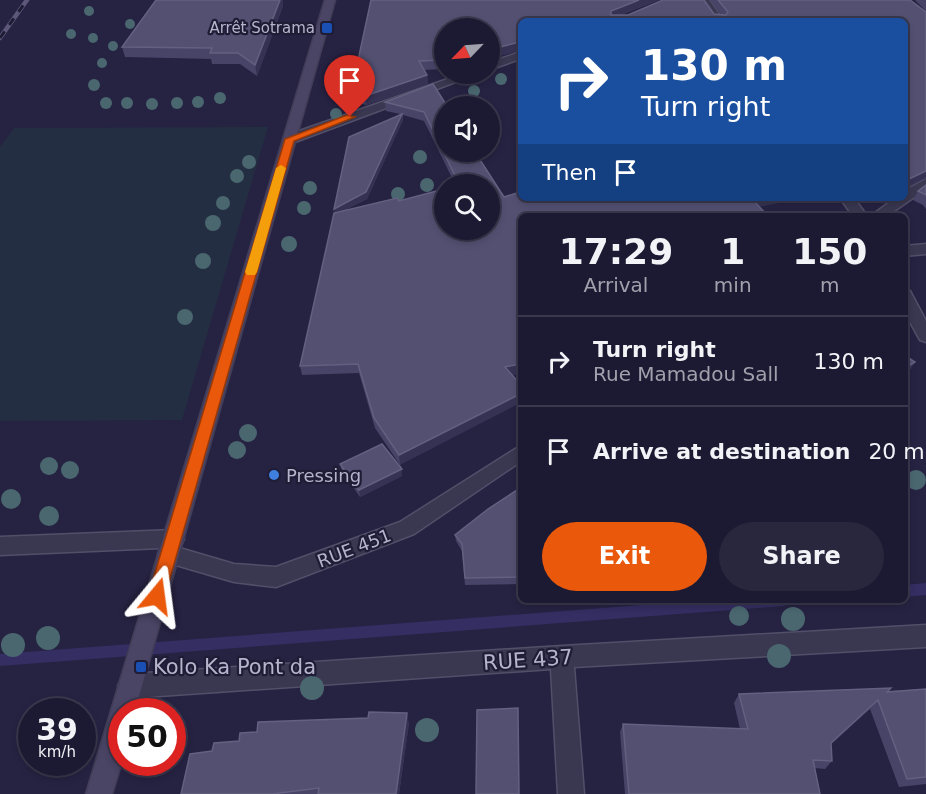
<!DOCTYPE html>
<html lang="en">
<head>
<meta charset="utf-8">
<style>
	body { margin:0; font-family:"DejaVu Sans",sans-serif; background:#29273e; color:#f1f3f6; height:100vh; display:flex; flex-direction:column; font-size:22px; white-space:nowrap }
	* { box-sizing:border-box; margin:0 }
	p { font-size:20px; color:#a0a1ac }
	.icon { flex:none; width:33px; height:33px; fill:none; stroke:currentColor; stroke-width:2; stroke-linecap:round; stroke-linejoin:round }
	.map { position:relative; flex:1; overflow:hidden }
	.drawer { position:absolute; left:518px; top:213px; width:390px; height:390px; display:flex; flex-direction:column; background:#1c1a32; border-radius:9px; box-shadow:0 3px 9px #0003,0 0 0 2px #3a384d }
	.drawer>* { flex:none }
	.banner { position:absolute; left:518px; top:18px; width:390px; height:183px; border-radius:9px; box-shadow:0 3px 9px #0003,0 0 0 2px #3a384d; background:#1a4fa0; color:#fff; overflow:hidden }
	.needle { width:39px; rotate:245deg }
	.controls { position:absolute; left:434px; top:18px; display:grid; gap:12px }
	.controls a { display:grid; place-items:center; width:66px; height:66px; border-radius:50%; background:#1c1a32; box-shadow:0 3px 9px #0003,0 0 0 2px #3a384d; font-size:30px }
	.speed { position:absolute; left:18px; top:698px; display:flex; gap:12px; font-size:30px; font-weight:700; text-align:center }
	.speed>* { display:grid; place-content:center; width:78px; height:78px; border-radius:50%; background:#1c1a32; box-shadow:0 3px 9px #0003,0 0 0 2px #3a384d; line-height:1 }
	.speed small { font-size:15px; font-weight:400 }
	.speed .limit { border:9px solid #d22; background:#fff; color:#111 }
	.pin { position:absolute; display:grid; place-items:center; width:51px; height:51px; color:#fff; margin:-62px -26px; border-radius:50% 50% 50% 0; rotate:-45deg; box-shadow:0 0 6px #0007 }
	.pin .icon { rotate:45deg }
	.me { position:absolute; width:66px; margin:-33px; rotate:16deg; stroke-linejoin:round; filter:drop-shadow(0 0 4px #0008) }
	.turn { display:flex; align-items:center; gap:21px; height:126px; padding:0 24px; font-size:27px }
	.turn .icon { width:78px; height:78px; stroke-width:2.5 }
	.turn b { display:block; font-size:42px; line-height:51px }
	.then { display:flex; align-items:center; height:57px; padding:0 24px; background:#0003; gap:12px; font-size:22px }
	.eta { display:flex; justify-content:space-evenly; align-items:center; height:102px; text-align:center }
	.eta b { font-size:36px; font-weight:800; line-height:42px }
	.action { display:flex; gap:12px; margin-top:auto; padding:12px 24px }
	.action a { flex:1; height:69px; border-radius:36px; background:#ea580c; color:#fff; font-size:24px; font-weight:800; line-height:69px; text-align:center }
	.action a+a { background:#29273e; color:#f1f3f6 }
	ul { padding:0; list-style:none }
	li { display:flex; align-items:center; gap:18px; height:90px; padding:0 24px; border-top:2px solid #3a384d }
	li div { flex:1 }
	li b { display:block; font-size:22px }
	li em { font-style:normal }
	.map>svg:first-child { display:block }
	.green { fill:#242e42 }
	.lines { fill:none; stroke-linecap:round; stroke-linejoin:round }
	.stream { fill:#342e62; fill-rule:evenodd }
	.minor-casing { stroke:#524f69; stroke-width:3 }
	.tertiary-casing { stroke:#524f69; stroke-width:3 }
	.secondary-casing { stroke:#413d57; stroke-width:3 }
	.minor { fill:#3a3751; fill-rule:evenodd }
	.tertiary { fill:#3a3751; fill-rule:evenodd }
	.secondary { fill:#4a4465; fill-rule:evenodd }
	.rail-casing { stroke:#5d5879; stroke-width:4.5 }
	.rail { stroke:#1f1c36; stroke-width:3; stroke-dasharray:8; stroke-linecap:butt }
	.tree { fill:#4a676f }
	.wall { fill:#484468; fill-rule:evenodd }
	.shaded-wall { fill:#363254 }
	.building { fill:#545072; stroke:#646080; stroke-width:1.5 }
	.route { fill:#ea580c; stroke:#983908; stroke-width:1.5 }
	.slow { fill:#f59e0b }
	.transit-dot { fill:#1a4fb4; stroke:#1f1c36; stroke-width:2 }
	.shop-dot { fill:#3f7fe0; stroke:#1f1c36; stroke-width:2 }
	.labels { text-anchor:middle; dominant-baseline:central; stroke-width:4.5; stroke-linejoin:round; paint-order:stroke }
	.far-poi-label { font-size:15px; fill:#b7b3cc; stroke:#1f1c36; text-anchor:end }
	.poi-label { font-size:18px; fill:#b7b3cc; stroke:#1f1c36; text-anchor:start }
	.street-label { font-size:18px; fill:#b7b3cc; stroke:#1f1c36 }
	.near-street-label { font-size:21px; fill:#b7b3cc; stroke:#1f1c36 }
	.near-poi-label { font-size:21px; fill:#b7b3cc; stroke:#1f1c36; text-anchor:start }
</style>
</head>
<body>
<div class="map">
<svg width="926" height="794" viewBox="0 0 926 794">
	<rect width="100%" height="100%" fill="#262242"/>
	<path class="green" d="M 268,127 L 182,420 L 0,421 L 0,147 L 14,128 Z"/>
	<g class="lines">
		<path class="stream" d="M 926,583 L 926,595 L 904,597 L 904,585 Z
			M 707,600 L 790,600 L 789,604 L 784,606 L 0,666 L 0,654 Z"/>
		<defs>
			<path id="minor" d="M 699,0 L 709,0 L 724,21 L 714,21 Z
				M 520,52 L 520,59 L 489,70 L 489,63 Z
				M 462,74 L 477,74 L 295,142 L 290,143 L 284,139 L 285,136 Z
				M 840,198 L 854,198 L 867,216 L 853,216 Z
				M 926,244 L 926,254 L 904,256 L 904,246 Z
				M 904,290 L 910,291 L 926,321 L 926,342 L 920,340 L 904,311 Z
				M 926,625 L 926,647 L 574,667 L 584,794 L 558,794 L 551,669 L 130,698 L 122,694 L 118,686 L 122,678 L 130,674 L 562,646 Z"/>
			<path id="tertiary" d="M 926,179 L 926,189 L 887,216 L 871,216 L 895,198 L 904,198 L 904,191 Z
				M 520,446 L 520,462 L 414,534 L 276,587 L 234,582 L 169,563 L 162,560 L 158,554 L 161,548 L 0,555 L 0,537 L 174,530 L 181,533 L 184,539 L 181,545 L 176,547 L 234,564 L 276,567 L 400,522 Z"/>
			<path id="secondary" d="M 325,0 L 335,0 L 135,711 L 122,711 L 122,761 L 112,794 L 86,794 Z"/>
		</defs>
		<use href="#minor" class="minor-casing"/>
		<use href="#tertiary" class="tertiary-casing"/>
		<use href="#secondary" class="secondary-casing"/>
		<use href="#minor" class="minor"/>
		<use href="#tertiary" class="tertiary"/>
		<use href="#secondary" class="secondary"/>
		<defs>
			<path id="rail" d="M 0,38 L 27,0"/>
		</defs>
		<use href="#rail" class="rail-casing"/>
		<use href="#rail" class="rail"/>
	</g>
	<g class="tree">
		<circle cx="89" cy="11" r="5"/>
		<circle cx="130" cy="24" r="5"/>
		<circle cx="71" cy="34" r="5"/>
		<circle cx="93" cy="38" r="5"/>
		<circle cx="113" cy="46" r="5"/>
		<circle cx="102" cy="63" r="5"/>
		<circle cx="501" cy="79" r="6"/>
		<circle cx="343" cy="81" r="6"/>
		<circle cx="94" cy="85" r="6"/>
		<circle cx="474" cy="91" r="6"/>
		<circle cx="220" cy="98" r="6"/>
		<circle cx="198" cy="102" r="6"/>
		<circle cx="106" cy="103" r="6"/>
		<circle cx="127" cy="103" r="6"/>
		<circle cx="177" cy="103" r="6"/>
		<circle cx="152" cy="104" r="6"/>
		<circle cx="336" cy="114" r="6"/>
		<circle cx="420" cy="157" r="7"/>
		<circle cx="249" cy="162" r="7"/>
		<circle cx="237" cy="176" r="7"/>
		<circle cx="427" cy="185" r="7"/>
		<circle cx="310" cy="188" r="7"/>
		<circle cx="398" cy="194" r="7"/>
		<circle cx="223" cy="203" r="7"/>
		<circle cx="304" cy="208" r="7"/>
		<circle cx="213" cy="223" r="8"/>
		<circle cx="289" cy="244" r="8"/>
		<circle cx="203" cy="261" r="8"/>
		<circle cx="185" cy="317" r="8"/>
		<circle cx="248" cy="433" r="9"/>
		<circle cx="237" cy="450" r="9"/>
		<circle cx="49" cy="466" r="9"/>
		<circle cx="70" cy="470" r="9"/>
		<circle cx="916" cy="480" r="10"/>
		<circle cx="11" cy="499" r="10"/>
		<circle cx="49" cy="516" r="10"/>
		<circle cx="739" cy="616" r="10"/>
		<circle cx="793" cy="619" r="12"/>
		<circle cx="48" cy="638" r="12"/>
		<circle cx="13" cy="645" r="12"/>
		<circle cx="779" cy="656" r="12"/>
		<circle cx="312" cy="688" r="12"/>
		<circle cx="427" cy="730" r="12"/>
	</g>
	<path class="wall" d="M 371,0 L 659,0 L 621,15 L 722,15 L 710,0 L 910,0 L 926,178 L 904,189 L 904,21 L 520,21 L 520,50 L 489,59 L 489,28 L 444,28 L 444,69 L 424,70 L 427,75 L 428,84 L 366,105 L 352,101 L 351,93 Z
		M 915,0 L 926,0 L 926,11 Z
		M 283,6 L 257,76 L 240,64 L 212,64 L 211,59 L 125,57 L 122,47 Z
		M 433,84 L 504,197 L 520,216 L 520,374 L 512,375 L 400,465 L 375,428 L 359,373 L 302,375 L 300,366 L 334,213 L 400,114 L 386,111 L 385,102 ZM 403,115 L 424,121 L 455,184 L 489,184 L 345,210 L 367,199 L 403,120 Z
		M 926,185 L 926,209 L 923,205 L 913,200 L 918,191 Z
		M 340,464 L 402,476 L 360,497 L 342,471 Z
		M 520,488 L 520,584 L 465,585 L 462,551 L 456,541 L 455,535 Z
		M 926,689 L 926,784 L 899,787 L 870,709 L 831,744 L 832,761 L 825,769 L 815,768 L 820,794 L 625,794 L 620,732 L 623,724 L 740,729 L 734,703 L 739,694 L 888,691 Z
		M 409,723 L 399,794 L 181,794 L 212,751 L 239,741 Z"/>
	<path class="shaded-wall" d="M 280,0 L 283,0 L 283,6 L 257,76 L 255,65 Z
		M 639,0 L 659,0 L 610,19 L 611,11 Z
		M 520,42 L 520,50 L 489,59 L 489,50 Z
		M 427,75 L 428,84 L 366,105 L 365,96 Z
		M 402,114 L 403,120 L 367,199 L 335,215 L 334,209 Z
		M 926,171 L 926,178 L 905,188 L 907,180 Z
		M 760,198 L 803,198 L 750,209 L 753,200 Z
		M 915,362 L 911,369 L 904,373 L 904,369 Z
		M 520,364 L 520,374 L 504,377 L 505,367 Z
		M 520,394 L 520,403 L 400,465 L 399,455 Z
		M 402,469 L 402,476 L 360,497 L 359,490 Z
		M 878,700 L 870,709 L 824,751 L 831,743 Z
		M 407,713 L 409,723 L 399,794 L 396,794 Z"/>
	<path class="building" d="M 156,0 L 280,0 L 255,65 L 238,53 L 210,53 L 212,48 L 122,47 Z
		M 371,0 L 639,0 L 611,11 L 611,15 L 628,15 L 663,0 L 704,0 L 714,14 L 726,15 L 728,12 L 718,0 L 910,0 L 926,12 L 926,171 L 907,180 L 906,186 L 904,185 L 904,21 L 520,21 L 520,42 L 489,50 L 489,28 L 444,28 L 444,60 L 419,61 L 427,75 L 365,96 L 351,93 Z
		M 433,84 L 447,106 L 444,106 L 444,152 L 475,152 L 504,197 L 520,192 L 520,198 L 760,198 L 753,200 L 768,216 L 520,216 L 520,364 L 505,367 L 520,384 L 520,394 L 399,455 L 374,418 L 358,364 L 300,366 L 334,213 L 397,198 L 399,201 L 444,189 L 444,230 L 489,230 L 489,184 L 459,184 L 424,112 L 385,102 Z
		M 402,114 L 366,192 L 334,209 L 349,137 Z
		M 926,185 L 926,195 L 918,191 Z
		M 904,355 L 915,362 L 904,369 Z
		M 382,444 L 402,469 L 359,490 L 340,464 Z
		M 520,488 L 520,577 L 465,578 L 462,544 L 455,535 L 488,509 Z
		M 891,688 L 887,692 L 926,689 L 926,777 L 907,779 L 878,700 L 831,743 L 832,761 L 813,760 L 820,794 L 629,794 L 623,724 L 748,729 L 739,694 Z
		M 518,708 L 519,794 L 476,794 L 477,710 Z
		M 369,712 L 407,713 L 396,794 L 318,794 L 319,788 L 272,794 L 181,794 L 190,754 L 212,751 L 214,743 L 239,741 L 240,733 L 257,732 L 258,722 L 368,718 Z"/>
	<path class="route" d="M 347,115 L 355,117 L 294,141 L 165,596 L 163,601 L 157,603 L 151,601 L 148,596 L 285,139 Z"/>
	<path class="slow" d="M 281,165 L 286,168 L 257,272 L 255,275 L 247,275 L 245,272 L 276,168 Z"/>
	<g class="transit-dot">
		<rect x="321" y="22" width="12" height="12" rx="3"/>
		<rect x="135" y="661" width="12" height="12" rx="3"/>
	</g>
	<circle class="shop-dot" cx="274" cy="475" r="6"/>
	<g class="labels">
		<g class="far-poi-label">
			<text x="315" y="28">Arrêt Sotrama</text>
		</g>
		<g class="poi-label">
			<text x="286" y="475">Pressing</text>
		</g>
		<g class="street-label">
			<text transform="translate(354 548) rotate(-21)">RUE 451</text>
		</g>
		<g class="near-street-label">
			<text transform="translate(528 660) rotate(-4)">RUE 437</text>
		</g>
		<g class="near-poi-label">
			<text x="153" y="667">Kolo Ka Pont da</text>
		</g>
	</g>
</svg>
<div class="controls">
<a><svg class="needle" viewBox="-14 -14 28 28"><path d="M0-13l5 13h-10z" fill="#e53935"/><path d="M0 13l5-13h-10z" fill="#a0a1ac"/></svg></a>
<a><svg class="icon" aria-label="sound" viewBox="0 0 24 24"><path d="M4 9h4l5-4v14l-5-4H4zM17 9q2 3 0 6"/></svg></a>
<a><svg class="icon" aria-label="search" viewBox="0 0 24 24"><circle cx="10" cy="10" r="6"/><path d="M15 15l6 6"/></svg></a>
</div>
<div class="speed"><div>39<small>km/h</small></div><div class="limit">50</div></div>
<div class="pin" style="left:350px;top:117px;background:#d93025"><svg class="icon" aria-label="arrive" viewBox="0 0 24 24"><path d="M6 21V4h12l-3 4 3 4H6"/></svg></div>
<svg class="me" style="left:157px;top:596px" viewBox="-20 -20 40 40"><path d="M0-17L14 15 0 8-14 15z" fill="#ea580c" stroke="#fff" stroke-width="4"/></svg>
<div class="banner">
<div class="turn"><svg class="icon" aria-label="right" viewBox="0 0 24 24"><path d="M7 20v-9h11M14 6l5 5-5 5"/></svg><div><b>130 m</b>Turn right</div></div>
<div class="then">Then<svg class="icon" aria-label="arrive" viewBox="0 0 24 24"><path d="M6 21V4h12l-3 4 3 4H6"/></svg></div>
</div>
<section class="drawer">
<div class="eta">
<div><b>17:29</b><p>Arrival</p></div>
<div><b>1</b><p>min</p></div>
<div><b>150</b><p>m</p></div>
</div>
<ul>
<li><svg class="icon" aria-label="right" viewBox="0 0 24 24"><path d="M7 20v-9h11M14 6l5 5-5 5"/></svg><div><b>Turn right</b><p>Rue Mamadou Sall</p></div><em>130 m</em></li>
<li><svg class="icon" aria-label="arrive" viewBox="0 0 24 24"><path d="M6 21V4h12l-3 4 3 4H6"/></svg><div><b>Arrive at destination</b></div><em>20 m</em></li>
</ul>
<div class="action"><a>Exit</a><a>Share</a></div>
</section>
</div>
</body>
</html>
